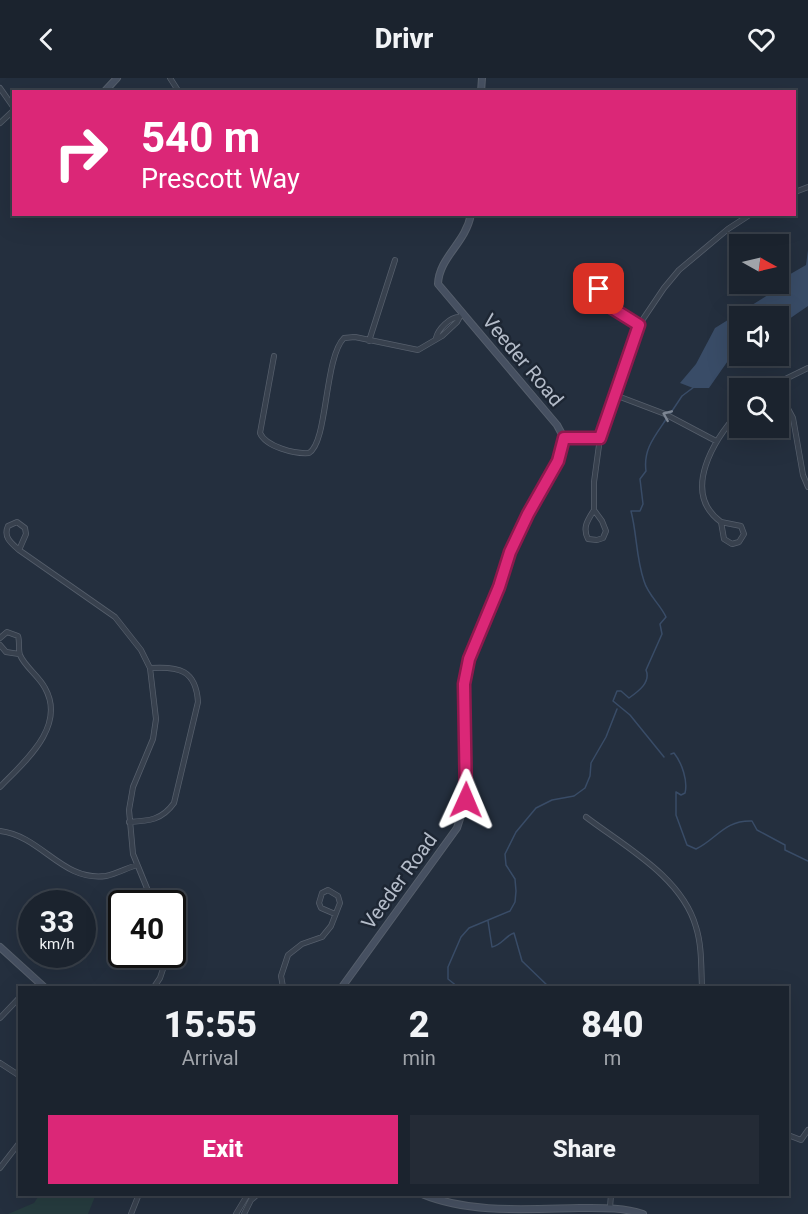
<!DOCTYPE html>
<html lang="en">
<head>
<meta charset="utf-8">
<style>
	body { margin:0; font-family:Roboto,sans-serif; background:#242b36; color:#f1f3f6; height:100vh; display:flex; flex-direction:column; font-size:22px; white-space:nowrap }
	* { box-sizing:border-box; margin:0 }
	p { font-size:20px; color:#a0a4aa }
	.icon { flex:none; width:33px; height:33px; fill:none; stroke:currentColor; stroke-width:2; stroke-linecap:round; stroke-linejoin:round }
	.map { position:relative; flex:1; overflow:hidden }
	.panel { position:absolute; left:18px; top:908px; width:771px; height:210px; display:flex; flex-direction:column; background:#1b232e; border-radius:0px; box-shadow:0 6px 24px #0002,0 0 0 2px #39404a }
	.panel>* { flex:none }
	.guide { position:absolute; left:12px; top:12px; width:784px; height:126px; border-radius:0px; box-shadow:0 6px 24px #0002,0 0 0 2px #39404a; background:#db2777; color:#fff; overflow:hidden }
	.needle { width:39px; rotate:98deg }
	.buttons { position:absolute; left:729px; top:156px; display:grid; gap:12px }
	.buttons a { display:grid; place-items:center; width:60px; height:60px; border-radius:0px; background:#1b232e; box-shadow:0 6px 24px #0002,0 0 0 2px #39404a; font-size:30px }
	.speed { position:absolute; left:18px; top:812px; display:flex; gap:12px; font-size:30px; font-weight:700; text-align:center }
	.speed>* { display:grid; place-content:center; width:78px; height:78px; border-radius:50%; background:#1b232e; box-shadow:0 6px 24px #0002,0 0 0 2px #39404a; line-height:1 }
	.speed small { font-size:15px; font-weight:400 }
	.speed .limit { border:3px solid #111; border-radius:9px; background:#fff; color:#111 }
	.pin { position:absolute; display:grid; place-items:center; width:51px; height:51px; color:#fff; margin:-26px; border-radius:12px; box-shadow:0 3px 9px #0006 }
	.me { position:absolute; width:66px; margin:-33px; rotate:1deg; stroke-linejoin:round; filter:drop-shadow(0 0 4px #0008) }
	.turn { display:flex; align-items:center; gap:21px; height:126px; padding:0 30px; font-size:27px }
	.turn .icon { width:78px; height:78px; stroke-width:2.5 }
	.turn b { display:block; font-size:42px; line-height:51px }
	.eta { display:flex; justify-content:space-evenly; align-items:center; height:102px; text-align:center }
	.eta b { font-size:36px; font-weight:800; line-height:42px }
	.button { display:flex; gap:12px; margin-top:auto; padding:12px 30px }
	.button a { flex:1; height:69px; border-radius:0px; background:#db2777; color:#fff; font-size:24px; font-weight:800; line-height:69px; text-align:center }
	.button a+a { background:#242b36; color:#f1f3f6 }
	header { display:flex; justify-content:space-between; align-items:center; height:78px; padding:0 30px; background:#1b232e; font-size:27px; font-weight:800 }
	.map>svg:first-child { display:block }
	.green { fill:#263c3f }
	.water { fill:#394c67 }
	.lines { fill:none; stroke-linecap:round; stroke-linejoin:round }
	.stream { stroke:#394c67; stroke-width:1.5 }
	.street-casing { stroke:#565f6c; stroke-width:6 }
	.secondary-casing { stroke:#565f6c; stroke-width:8 }
	.street { stroke:#38414e; stroke-width:4.5 }
	.secondary { stroke:#465061; stroke-width:6 }
	.oneway { stroke:#7c8592 }
	.route-casing { stroke:#8e194d; stroke-width:15 }
	.route { stroke:#db2777; stroke-width:10 }
	.labels { text-anchor:middle; dominant-baseline:central; stroke-width:5; stroke-linejoin:round; paint-order:stroke }
	.street-label { font-size:20px; fill:#b4bcc9; stroke:#1d2633 }
</style>
</head>
<body>
<header><svg class="icon" aria-label="back" viewBox="0 0 24 24"><path d="M15 5l-7 7 7 7"/></svg>Drivr<svg class="icon" aria-label="heart" viewBox="0 0 24 24"><path d="M12 20l-8-8c-3-5 5-10 8-4 3-6 11-1 8 4z"/></svg></header>
<div class="map">
<svg width="808" height="1136" viewBox="0 0 808 1136">
	<rect width="100%" height="100%" fill="#242f3e"/>
	<path class="green" d="M 40,1116 L 96,1116 L 88,1136 L 8,1136 L 34,1125 Z"/>
	<path class="water" d="M 808,172 L 808,228 L 779,248 L 778,238 L 740,238 L 739,272 L 732,277 L 709,310 L 693,310 L 680,305 L 696,286 L 715,250 L 771,215 L 780,202 L 806,187 Z"/>
	<g class="lines">
		<path class="stream" d="M 670,336 L 682,318 L 694,309
			M 671,676 L 674,675 C 682,685 688,703 685,715 L 681,717 L 676,714 L 676,737 L 687,767 L 696,771 C 717,761 724,742 752,743 L 757,752 L 785,767 L 785,772 L 808,783
			M 664,679 L 630,637 L 613,623 L 617,613 L 621,613 L 629,620 C 639,613 651,604 646,592 L 662,556 L 660,546 L 666,539 C 660,526 648,517 644,503 C 636,480 637,456 631,433 L 640,433 L 643,426 L 640,401 L 646,393 C 643,371 655,358 667,340
			M 488,843 L 492,869 C 502,867 505,858 514,855 L 522,883 L 549,909
			M 458,909 L 448,901 L 448,889 L 461,859 L 469,850 L 510,833 L 515,824 L 516,813 L 515,801 L 506,787 L 505,776 L 516,754 L 536,730 L 552,722 L 574,718 L 585,710 L 590,698 L 591,685 L 606,659 L 617,631"/>
		<defs>
			<path id="street" d="M 170,0 L 179,14
				M 0,10 L 14,30
				M 0,45 L 14,32
				M 795,114 L 808,109
				M 607,227 L 599,230 L 587,229 L 584,224 L 586,213 L 593,210 C 603,212 605,217 607,227 L 639,247
				M 436,260 C 438,251 450,239 459,239
				M 369,263 L 395,182
				M 274,278 L 260,355 C 266,369 295,376 309,375 C 328,364 324,280 344,260 L 355,259 L 418,272 L 442,258 L 457,244 L 462,235
				M 767,310 L 808,290
				M 778,312 L 793,340 L 803,397 L 808,409
				M 615,317 L 665,336 L 716,363
				M 564,360 L 600,360
				M 594,432 L 594,404 L 600,360 L 639,247 L 664,210 L 679,192 L 728,151 L 751,136
				M 594,432 L 602,443 L 606,453 L 603,460 L 597,462 L 588,461 C 582,449 588,442 594,432 Z
				M 721,444 C 680,414 715,360 740,333
				M 721,444 L 741,448 L 744,456 L 739,464 L 732,466 L 724,461 Z
				M 19,472 L 26,456 L 25,450 L 17,444 L 8,448 C 3,459 11,465 19,472 L 115,539 L 141,572 L 150,590 L 156,641 L 153,661 L 133,709 L 129,732 L 133,776 L 153,825
				M 0,560 L 7,554 L 18,558 C 20,564 18,571 20,577 C 25,589 39,598 45,610 C 67,649 23,685 0,709
				M 0,567 L 6,574 L 19,576
				M 586,739 C 624,768 682,799 696,849 C 702,868 701,889 702,909
				M 129,744 C 149,743 162,742 174,725 L 198,624 C 196,592 179,588 150,590
				M 0,753 C 42,758 62,804 106,798 C 116,796 127,790 137,787
				M 154,909 L 160,900 L 168,876
				M 283,909 L 281,898 L 288,877 L 302,866 L 322,859 L 331,848 L 340,825 L 338,818 L 328,812 L 322,815 L 319,825 L 321,830 L 335,836
				M 0,940 L 20,919
				M 0,985 L 20,998
				M 788,1057 L 801,1062 L 808,1052
				M 0,1090 L 20,1064
				M 610,1130 L 611,1116
				M 131,1136 L 139,1116
				M 236,1136 L 248,1116
				M 244,1136 L 251,1122 L 258,1116"/>
			<path id="secondary" d="M 104,14 L 117,0
				M 481,14 L 482,0
				M 0,869 L 44,909
				M 342,909 L 457,750 L 466,722 L 465,595 L 517,459 L 558,383 L 564,360 L 557,347 L 438,206 C 439,179 466,165 471,136
				M 422,1116 C 470,1136 528,1131 579,1130 C 601,1130 622,1129 643,1136"/>
		</defs>
		<use href="#street" class="street-casing"/>
		<use href="#secondary" class="secondary-casing"/>
		<use href="#street" class="street"/>
		<use href="#secondary" class="secondary"/>
	</g>
	<defs><path id="oneway-chevron" d="M-2-3.5L2.5 0L-2 3.5" fill="none" stroke-width="1.6" stroke-linecap="round" stroke-linejoin="round" transform="scale(1.5)"/></defs>
	<use class="oneway" href="#oneway-chevron" transform="translate(667 337) rotate(-157)"/>
	<g class="lines">
		<defs>
			<path id="route" d="M 466,722 L 464,606 L 469,581 L 499,509 L 510,474 L 528,436 L 558,383 L 564,360 L 600,360 L 639,247 L 607,227 L 604,215 L 599,211"/>
		</defs>
		<use href="#route" class="route-casing"/>
		<use href="#route" class="route"/>
	</g>
	<g class="labels">
		<g class="street-label">
			<text transform="translate(523 282) rotate(50)">Veeder Road</text>
			<text transform="translate(399 803) rotate(-54)">Veeder Road</text>
		</g>
	</g>
</svg>
<div class="buttons">
<a><svg class="needle" viewBox="-14 -14 28 28"><path d="M0-13l5 13h-10z" fill="#e53935"/><path d="M0 13l5-13h-10z" fill="#a0a4aa"/></svg></a>
<a><svg class="icon" aria-label="sound" viewBox="0 0 24 24"><path d="M4 9h4l5-4v14l-5-4H4zM17 9q2 3 0 6"/></svg></a>
<a><svg class="icon" aria-label="search" viewBox="0 0 24 24"><circle cx="10" cy="10" r="6"/><path d="M15 15l6 6"/></svg></a>
</div>
<div class="speed"><div>33<small>km/h</small></div><div class="limit">40</div></div>
<div class="pin" style="left:599px;top:211px;background:#d93025"><svg class="icon" aria-label="arrive" viewBox="0 0 24 24"><path d="M6 21V4h12l-3 4 3 4H6"/></svg></div>
<svg class="me" style="left:466px;top:722px" viewBox="-20 -20 40 40"><path d="M0-17L14 15 0 8-14 15z" fill="#db2777" stroke="#fff" stroke-width="4"/></svg>
<div class="guide">
<div class="turn"><svg class="icon" aria-label="right" viewBox="0 0 24 24"><path d="M7 20v-9h11M14 6l5 5-5 5"/></svg><div><b>540 m</b>Prescott Way</div></div>
</div>
<section class="panel">
<div class="eta">
<div><b>15:55</b><p>Arrival</p></div>
<div><b>2</b><p>min</p></div>
<div><b>840</b><p>m</p></div>
</div>
<div class="button"><a>Exit</a><a>Share</a></div>
</section>
</div>
</body>
</html>
